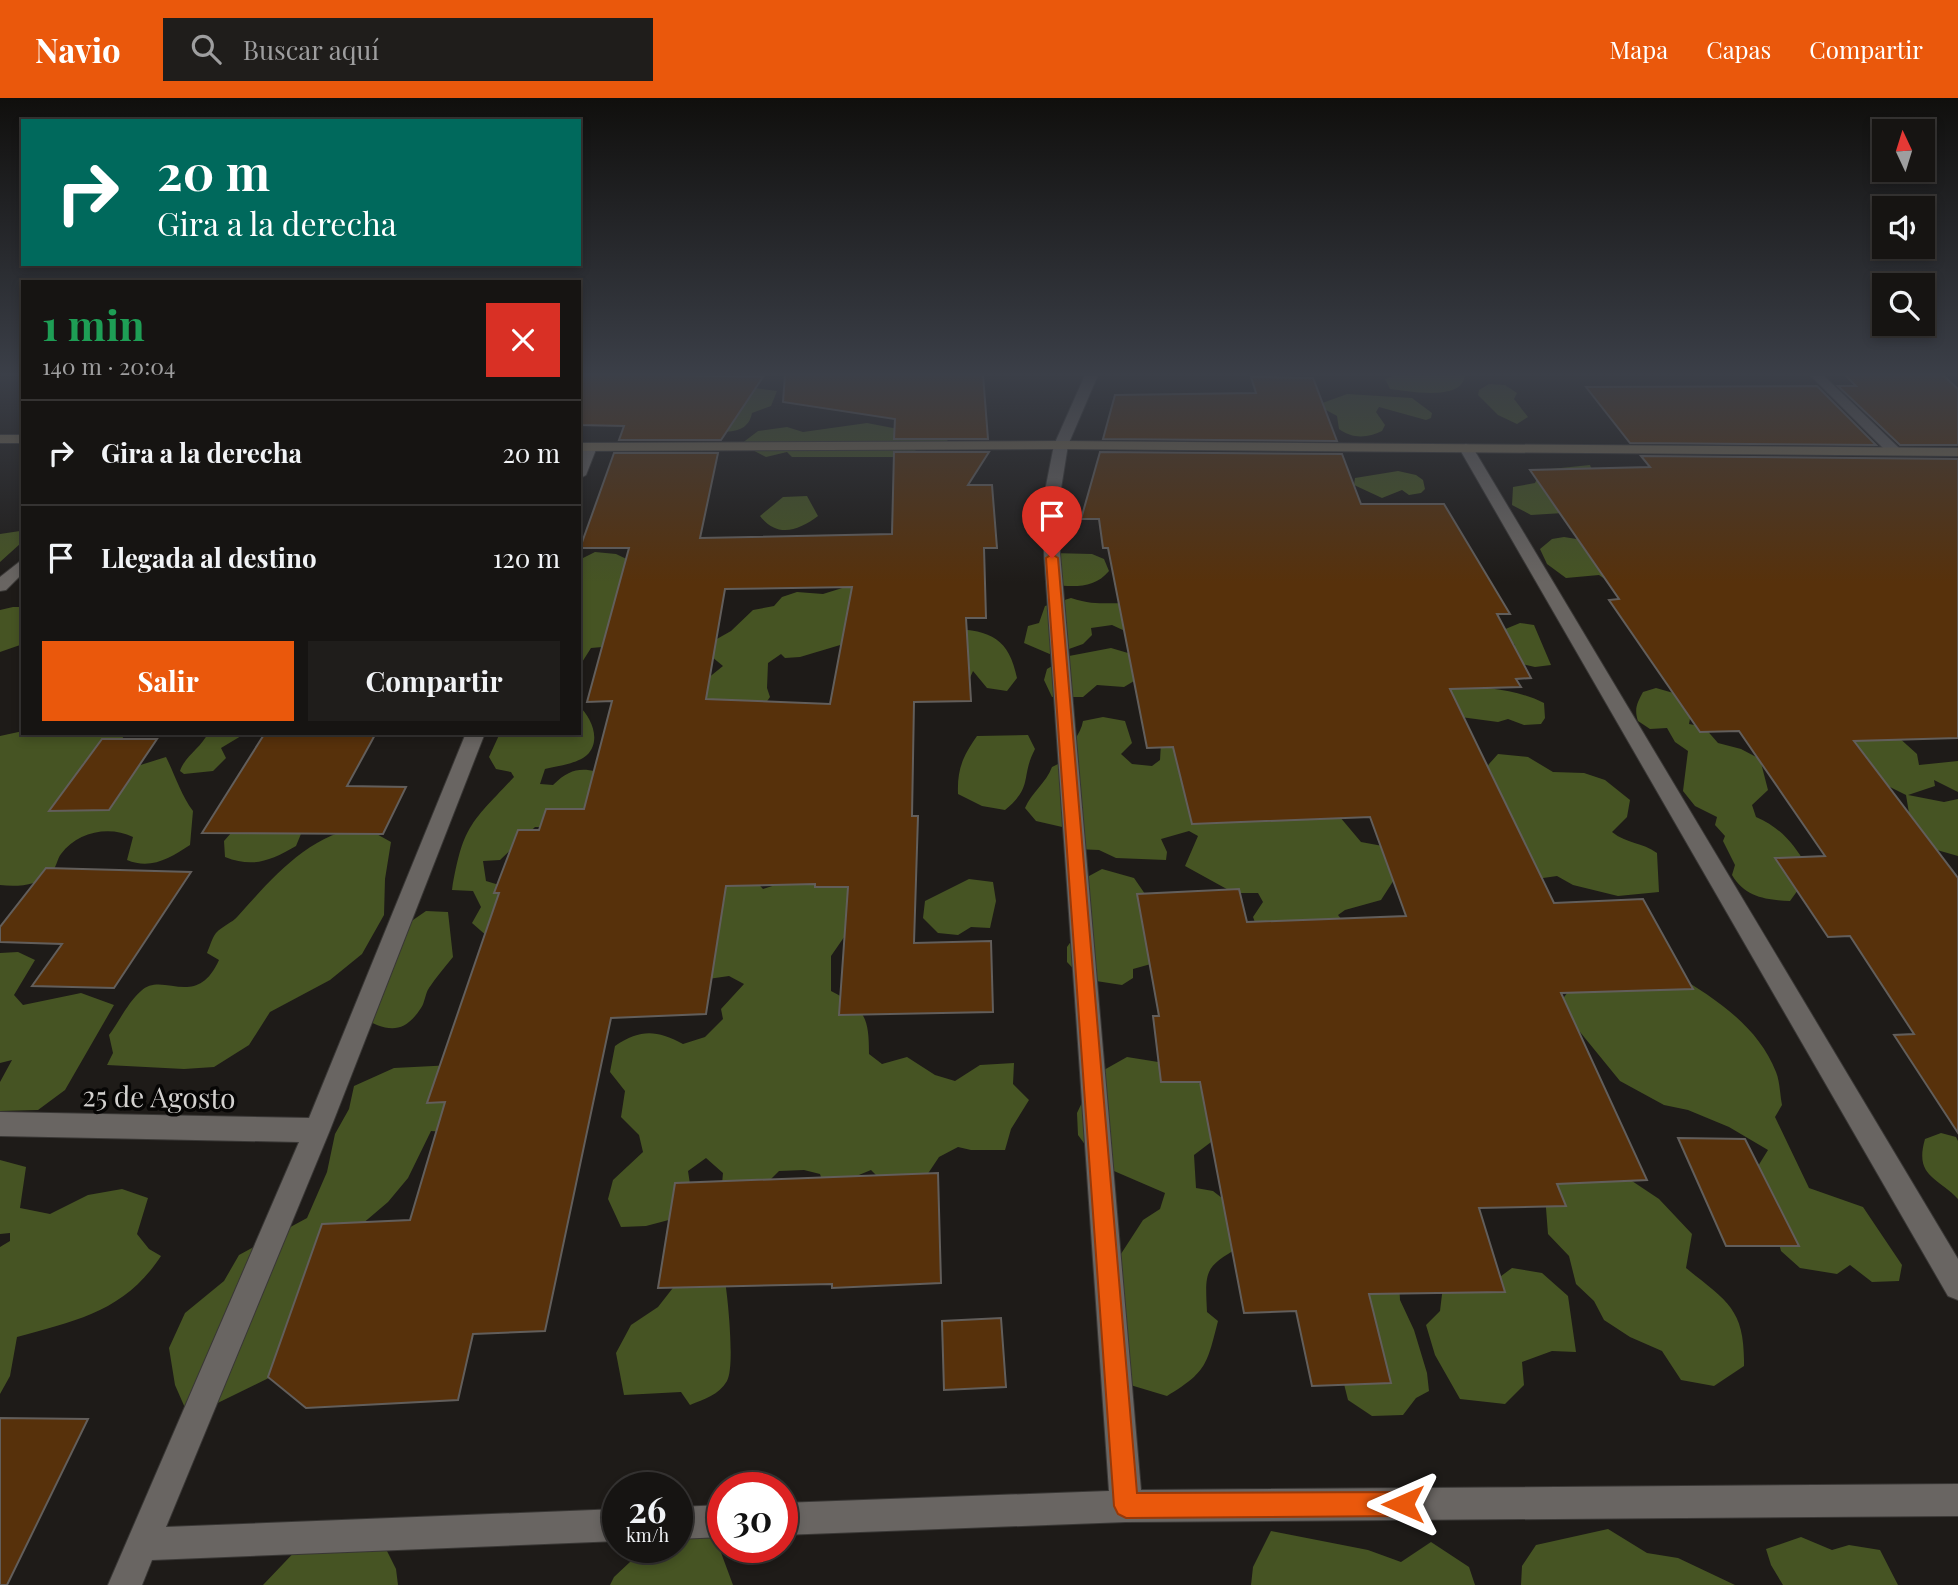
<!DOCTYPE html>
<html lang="es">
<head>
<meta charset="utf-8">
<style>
	body { margin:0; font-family:"Playfair Display",serif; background:#1f1d1b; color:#f1f3f6; height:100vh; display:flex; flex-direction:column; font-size:26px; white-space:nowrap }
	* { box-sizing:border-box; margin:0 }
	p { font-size:23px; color:#9e9e9f }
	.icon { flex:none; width:38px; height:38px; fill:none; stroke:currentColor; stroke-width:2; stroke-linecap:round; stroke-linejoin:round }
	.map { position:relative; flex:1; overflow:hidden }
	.sheet { position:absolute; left:21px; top:182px; width:560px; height:455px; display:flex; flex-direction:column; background:#161412; border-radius:0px; box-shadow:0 4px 10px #0003,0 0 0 2px #353332 }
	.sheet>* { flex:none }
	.hud { position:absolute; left:21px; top:21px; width:560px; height:147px; border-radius:0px; box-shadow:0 4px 10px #0003,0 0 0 2px #353332; background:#00695c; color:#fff; overflow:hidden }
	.needle { width:46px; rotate:356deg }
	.controls { position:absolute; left:1872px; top:21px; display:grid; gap:14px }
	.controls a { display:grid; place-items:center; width:63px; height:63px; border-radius:0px; background:#161412; box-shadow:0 4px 10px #0003,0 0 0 2px #353332; font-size:35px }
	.speed { position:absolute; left:602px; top:1374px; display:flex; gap:14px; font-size:35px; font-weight:700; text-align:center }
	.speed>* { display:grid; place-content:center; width:91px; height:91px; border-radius:50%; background:#161412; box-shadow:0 4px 10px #0003,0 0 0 2px #353332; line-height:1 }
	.speed small { font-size:18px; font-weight:400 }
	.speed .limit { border:10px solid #d22; background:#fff; color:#111 }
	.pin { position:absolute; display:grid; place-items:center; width:60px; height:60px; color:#fff; margin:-72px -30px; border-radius:50% 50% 50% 0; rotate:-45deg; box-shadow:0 0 7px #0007 }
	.pin .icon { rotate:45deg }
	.me { position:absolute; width:77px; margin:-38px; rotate:270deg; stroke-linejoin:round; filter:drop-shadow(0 0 5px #0008) }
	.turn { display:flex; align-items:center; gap:24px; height:147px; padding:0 21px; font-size:32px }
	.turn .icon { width:91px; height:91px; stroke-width:2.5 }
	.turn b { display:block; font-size:49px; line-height:60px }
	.round { display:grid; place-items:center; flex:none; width:74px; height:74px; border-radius:0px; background:#1f1d1b }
	.overview { display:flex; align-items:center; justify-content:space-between; height:119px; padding:0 21px }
	h1 { font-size:42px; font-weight:700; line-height:52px; color:#1e9e55 }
	.action { display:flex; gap:14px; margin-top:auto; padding:14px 21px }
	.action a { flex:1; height:80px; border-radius:0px; background:#ea580c; color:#fff; font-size:28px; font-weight:700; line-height:80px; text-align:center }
	.action a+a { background:#1f1d1b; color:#f1f3f6 }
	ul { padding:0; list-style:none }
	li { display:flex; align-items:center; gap:21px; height:105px; padding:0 21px; border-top:2px solid #353332 }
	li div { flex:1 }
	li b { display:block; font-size:26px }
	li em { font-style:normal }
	header { display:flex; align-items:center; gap:42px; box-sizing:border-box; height:98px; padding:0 35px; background:#ea580c; color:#fff }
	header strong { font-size:33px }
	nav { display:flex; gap:38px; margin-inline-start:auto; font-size:24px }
	.search { width:490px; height:63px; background:#1f1d1b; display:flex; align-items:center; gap:18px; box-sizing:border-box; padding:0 24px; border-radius:0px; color:#9e9e9f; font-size:26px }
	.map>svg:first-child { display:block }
	.forest { fill:#465423 }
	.building { fill:#57310b; stroke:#625e5b; stroke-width:2; fill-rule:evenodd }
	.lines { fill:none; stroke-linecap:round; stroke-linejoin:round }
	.street-casing { stroke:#393735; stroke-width:2 }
	.secondary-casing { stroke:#393735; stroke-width:2 }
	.street { fill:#696562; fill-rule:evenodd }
	.secondary { fill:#7a6e56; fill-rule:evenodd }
	.route { fill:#ea580c; stroke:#983908; stroke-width:2 }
	.labels { text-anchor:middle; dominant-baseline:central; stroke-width:7; stroke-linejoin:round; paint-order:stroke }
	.near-street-label { font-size:28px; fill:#d3d1cf; stroke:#070605 }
</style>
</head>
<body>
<header>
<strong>Navio</strong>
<div class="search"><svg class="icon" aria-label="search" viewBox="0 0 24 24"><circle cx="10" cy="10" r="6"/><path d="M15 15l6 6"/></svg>Buscar aquí</div>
<nav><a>Mapa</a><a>Capas</a><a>Compartir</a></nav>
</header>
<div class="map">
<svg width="1958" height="1487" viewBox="0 0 1958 1487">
	<rect width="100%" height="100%" fill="#1e1b18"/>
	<path class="forest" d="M 1396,277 L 1465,277 C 1463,304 1409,293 1390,291 L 1385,281 Z
		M 1489,286 L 1505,287 L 1517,295 L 1514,301 L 1528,319 L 1517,326 L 1498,317 L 1478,297 L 1479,292 Z
		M 741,288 L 777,293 L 771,308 L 752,315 C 749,330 739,333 724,334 Z
		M 1347,296 L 1412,300 L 1432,315 L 1431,320 L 1426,322 L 1379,309 L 1376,314 L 1385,327 L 1382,333 C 1368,340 1352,341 1339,331 L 1337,318 L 1317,307 Z
		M 867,325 L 945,340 L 950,345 L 920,349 L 907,359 L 792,359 L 787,354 L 766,359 L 741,346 L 758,333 L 787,329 L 803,334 Z
		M 1590,367 L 1604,403 L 1563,415 L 1531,417 L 1512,407 L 1513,389 L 1535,385 L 1541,372 Z
		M 1398,373 L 1416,377 L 1423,382 L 1425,391 L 1421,395 L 1409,397 L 1402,392 L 1382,400 L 1354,387 L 1355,380 Z
		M 807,398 L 818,418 C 798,433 777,440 760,418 L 783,399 Z
		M 20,433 L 21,445 L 0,464 L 0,436 Z
		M 1564,439 L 1589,443 L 1619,491 L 1599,477 L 1566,480 L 1547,466 L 1540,451 L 1552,441 Z
		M 595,454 L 616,456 L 633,464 L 614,548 L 591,550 L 579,569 L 579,475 L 583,460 Z
		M 1052,455 L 1092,456 L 1104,461 L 1109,473 C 1095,490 1076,489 1054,487 Z
		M 855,486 L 857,542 L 800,559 L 785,560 L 781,556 L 768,565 L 767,590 L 770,599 L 763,609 L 701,603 L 697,589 L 723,568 L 706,554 L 708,546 L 731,533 L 753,512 L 774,508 L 782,499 L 797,494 L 823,496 Z
		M 1071,500 C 1095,508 1104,504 1129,506 L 1125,533 L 1112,527 L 1091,530 L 1092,537 L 1083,546 L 1052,557 L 1024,545 L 1028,528 L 1039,525 L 1045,508 Z
		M 13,509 L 23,509 L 23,546 L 0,554 L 0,512 Z
		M 1520,525 L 1534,527 L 1551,567 L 1535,569 L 1517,565 L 1511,552 L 1515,547 L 1504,539 L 1503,532 Z
		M 952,531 C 991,532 1009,541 1017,580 L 1007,593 L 987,590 L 973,573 L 969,582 Z
		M 1111,550 L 1128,555 L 1133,568 L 1134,583 L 1124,589 L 1097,587 L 1083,599 L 1052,599 L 1044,582 L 1047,571 L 1069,558 Z
		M 1456,588 C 1485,589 1519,592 1544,605 L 1545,620 L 1541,626 L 1524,627 L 1508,621 L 1498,624 L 1453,618 L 1442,597 Z
		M 1656,590 L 1677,596 L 1692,610 L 1689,626 L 1704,629 L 1718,645 L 1741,651 L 1760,661 L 1768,692 L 1752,707 L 1756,719 C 1781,730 1793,745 1807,768 L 1803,785 L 1790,803 C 1766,802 1745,799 1732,777 L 1735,767 L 1723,743 L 1725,738 L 1715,727 L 1717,719 L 1695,708 L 1683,693 L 1688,653 L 1675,644 L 1667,630 L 1650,631 L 1638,623 C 1634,611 1637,605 1643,594 Z
		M 579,608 C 591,619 602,642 587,657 C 577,666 557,668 545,671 L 540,686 L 553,687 C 573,667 585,670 611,677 L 606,702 L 554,729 L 535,729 L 500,762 L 483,763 L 486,783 L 516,792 L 488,839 L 472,825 L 481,809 L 473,793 L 452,792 C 463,727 471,725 514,679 L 511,674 L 496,671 L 489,659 L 500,635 L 579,635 Z
		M 1103,619 L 1125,623 L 1132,645 L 1121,656 L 1132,666 L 1152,668 L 1160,662 L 1161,645 L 1169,642 L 1334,712 L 1361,744 L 1388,749 L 1399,774 L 1381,802 L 1345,812 L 1338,817 L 1358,842 L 1257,830 L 1253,819 L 1263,804 L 1258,795 L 1234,795 L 1185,768 L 1198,738 L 1189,733 L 1161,741 L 1167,754 L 1166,762 L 1116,760 L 1099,752 L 1076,751 L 1071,731 L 1036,723 L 1025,710 C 1032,694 1046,685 1052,669 L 1064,663 C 1068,648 1081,637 1083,623 Z
		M 23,633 L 126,635 L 115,651 L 83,665 L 80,686 L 166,659 C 175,677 181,697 193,713 L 190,747 C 170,760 151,772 127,762 L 133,739 C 109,727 77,734 61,756 C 57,761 56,771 51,775 C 39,788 16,789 0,787 L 0,638 Z
		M 208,635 L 246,635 L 221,650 L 226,660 L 213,673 L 184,676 L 180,673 C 185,658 201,650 208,635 Z
		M 1028,637 L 1035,651 C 1020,680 1034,688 1005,712 L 982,708 L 958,696 C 957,671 963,658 977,638 Z
		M 1897,638 L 1917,656 L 1919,667 L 1958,663 L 1958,694 L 1934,682 L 1935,688 L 1908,697 L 1944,704 L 1958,701 L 1958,758 L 1937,752 L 1909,715 L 1906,697 L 1802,645 Z
		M 1498,656 L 1528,659 L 1553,674 L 1584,675 L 1605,682 L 1630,702 L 1627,719 L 1612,734 C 1627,746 1642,744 1657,755 L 1659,794 L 1618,798 L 1573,787 L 1557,778 L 1536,781 L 1475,690 L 1489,666 Z
		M 239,726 L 303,731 L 296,748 C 270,763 253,770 225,759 L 224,743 Z
		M 364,729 L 391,744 L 385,781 L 384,817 L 362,856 L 330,882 L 270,914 L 249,947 L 214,969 L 184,971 L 107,967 L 113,955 L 109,937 C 119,924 128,904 141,893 C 163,872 196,913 219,862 L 207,855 C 210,848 212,840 216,835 C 222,828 232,825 238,818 C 272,780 310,735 364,729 Z
		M 840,766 L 867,806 L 831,858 L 831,893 C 865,910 869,919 869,956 L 882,966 L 907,959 L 935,977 L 955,983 L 980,967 L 1014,965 L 1013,986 L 1029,1002 L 1011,1031 L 1005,1052 L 971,1052 L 958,1049 L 939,1059 L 921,1086 L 893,1094 L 871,1072 L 825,1091 L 820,1076 L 804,1072 L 779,1073 L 761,1091 L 721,1097 L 723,1075 L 706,1060 L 688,1073 L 692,1099 L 680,1119 L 646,1128 L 621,1129 L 608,1101 L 613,1082 L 643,1054 L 639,1037 L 621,1019 L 625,993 L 610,974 L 615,948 C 641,931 656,932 683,946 L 705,939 L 723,921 L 721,911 L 744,886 L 729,878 L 701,882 L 708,780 L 749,776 L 763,791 Z
		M 1102,771 L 1134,780 L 1154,809 L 1158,864 L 1133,871 L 1133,880 L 1122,887 L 1083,881 L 1067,864 L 1067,849 L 1077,835 L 1078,784 Z
		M 969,781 L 993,784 L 996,803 L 990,830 L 971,829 L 958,837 L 938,835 L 923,820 L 925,803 Z
		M 426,813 L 448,814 L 453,859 C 445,869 436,879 429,890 C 425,896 425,904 421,910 C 403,938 386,933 361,919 L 390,838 Z
		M 18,854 L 35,862 L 14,897 L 23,907 L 81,895 L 114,907 L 65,992 L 38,1012 L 0,1013 L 0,984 L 12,962 L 0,965 L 0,855 Z
		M 1674,876 C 1715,900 1758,928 1776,974 C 1780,984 1780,997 1782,1007 L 1775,1019 L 1809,1090 L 1863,1109 L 1902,1167 L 1899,1183 L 1872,1184 L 1850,1167 L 1837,1176 L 1800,1170 L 1781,1153 L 1775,1130 L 1750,1081 L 1768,1052 L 1729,1029 L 1688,1012 L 1664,1007 L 1620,983 L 1558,907 L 1577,882 Z
		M 1127,959 L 1177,967 L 1214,998 L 1215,1041 L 1194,1057 L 1196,1090 L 1213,1093 L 1245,1118 L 1240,1149 C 1204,1169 1205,1173 1207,1214 L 1218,1223 C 1207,1266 1207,1274 1167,1298 L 1127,1286 L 1117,1162 L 1143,1122 L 1160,1111 L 1165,1095 L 1100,1067 L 1078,1037 L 1077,1015 L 1095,977 Z
		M 453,967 L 462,1035 L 431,1033 L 408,1080 L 388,1104 L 321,1161 L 283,1273 L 189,1319 L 175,1287 L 169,1250 L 185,1215 L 224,1183 L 239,1157 L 307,1120 L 327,1074 L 335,1036 L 349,1011 L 354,988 L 394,970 Z
		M 1504,1033 L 1614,1071 L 1659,1101 L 1692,1136 L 1686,1170 C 1728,1204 1745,1211 1744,1268 L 1714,1288 L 1681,1282 L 1662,1253 L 1630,1239 L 1604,1222 L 1594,1203 L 1576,1186 L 1569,1158 L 1548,1136 L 1545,1097 Z
		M 1941,1035 L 1956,1039 L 1958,1043 L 1958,1101 C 1938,1079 1914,1079 1925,1041 Z
		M 0,1062 L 26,1069 L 20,1110 L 50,1116 L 88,1097 L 122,1091 L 148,1100 L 137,1136 L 149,1151 L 161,1158 C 125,1213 78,1222 17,1239 L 10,1278 L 0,1296 L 0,1149 L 10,1143 L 10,1135 L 0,1136 Z
		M 1398,1164 L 1400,1202 L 1414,1232 L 1427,1275 L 1429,1293 L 1416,1300 L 1403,1317 L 1372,1318 L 1348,1302 L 1341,1274 L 1358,1191 Z
		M 1512,1170 L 1542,1175 L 1568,1198 L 1576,1254 L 1552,1253 L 1522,1264 L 1524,1287 L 1505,1306 L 1460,1301 L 1435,1257 L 1426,1227 L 1440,1213 L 1443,1188 L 1493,1184 Z
		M 683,1177 L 725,1183 C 728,1201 735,1269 727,1283 C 719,1297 704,1301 690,1307 L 681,1294 L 624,1297 L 616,1255 L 631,1227 L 658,1209 Z
		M 374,1427 L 396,1471 L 398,1487 L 263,1487 L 303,1445 Z
		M 1608,1431 L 1647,1455 L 1678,1460 L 1735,1487 L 1521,1487 L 1522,1468 L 1536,1447 Z
		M 713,1433 L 733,1487 L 610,1487 L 614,1479 L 646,1449 L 677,1449 L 677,1436 Z
		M 1271,1433 L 1368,1452 L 1401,1464 L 1431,1444 L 1469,1469 L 1475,1487 L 1251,1487 L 1253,1469 Z
		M 1801,1439 L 1832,1452 L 1849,1447 L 1880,1452 L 1898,1487 L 1783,1487 L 1771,1467 L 1766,1451 Z"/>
	<path class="building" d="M 579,277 L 670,277 L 763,279 L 721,342 L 619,342 L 624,328 L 579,327 Z
		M 785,277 L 983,277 L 988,341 L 894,341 L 895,321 L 783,304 Z
		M 1845,277 L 1943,277 L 1958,291 L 1958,347 L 1900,347 L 1838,288 L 1856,288 Z
		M 1251,279 L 1313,280 L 1337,343 L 1103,341 L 1115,297 L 1256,295 Z
		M 1817,288 L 1876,347 L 1630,345 L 1586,289 Z
		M 894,354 L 989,354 L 968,387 L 992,387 L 997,450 L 984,450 L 986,520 L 966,520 L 971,603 L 914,604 L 912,718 L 918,718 L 914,845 L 991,843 L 993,914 L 839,917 L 848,789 L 815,789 L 815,786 L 726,788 L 706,916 L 611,920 L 545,1233 L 473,1236 L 458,1302 L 306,1310 L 268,1279 L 322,1126 L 410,1122 L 445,1004 L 427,1005 L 499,795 L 494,795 L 518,732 L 539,732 L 546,711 L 584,711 L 612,603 L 587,604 L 629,450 L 580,450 L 614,355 L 718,355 L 700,440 L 892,436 ZM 852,489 L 830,606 L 706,601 L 725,491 Z
		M 1100,354 L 1342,356 L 1361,406 L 1444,406 L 1510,516 L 1497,516 L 1531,580 L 1516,581 L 1521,589 L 1450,591 L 1554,805 L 1643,801 L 1693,891 L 1561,895 L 1647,1082 L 1557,1086 L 1566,1108 L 1479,1110 L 1505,1194 L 1369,1196 L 1391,1285 L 1312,1288 L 1296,1213 L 1244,1215 L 1200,984 L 1161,984 L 1153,918 L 1159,918 L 1137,796 L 1239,791 L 1247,824 L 1406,818 L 1370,719 L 1192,726 L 1173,649 L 1147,650 L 1108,450 L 1103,450 L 1099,421 L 1081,421 Z
		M 1641,358 L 1958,361 L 1958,640 L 1854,643 L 1958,780 L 1958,1035 L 1894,937 L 1914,936 L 1850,838 L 1828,839 L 1775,760 L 1825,758 L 1739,633 L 1700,634 L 1609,502 L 1619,501 L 1530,372 L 1650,369 Z
		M 265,635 L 376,635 L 347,688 L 406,689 L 383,736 L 202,735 Z
		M 102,641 L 157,641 L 109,712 L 49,713 Z
		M 46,770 L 191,774 L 114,890 L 32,888 L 62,846 L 0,844 L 0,829 Z
		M 1678,1040 L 1745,1041 L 1799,1148 L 1726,1148 Z
		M 938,1075 L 941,1185 L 832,1190 L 832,1186 L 658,1190 L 675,1085 Z
		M 1001,1220 L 1006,1289 L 944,1292 L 942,1223 Z
		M 0,1320 L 88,1321 L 7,1487 L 0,1487 Z"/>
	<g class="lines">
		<defs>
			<path id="street" d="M 1085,277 L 1098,277 L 1068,347 L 1059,403 L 1060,455 L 1141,1392 L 1958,1386 L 1958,1418 L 1126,1424 L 782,1437 L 782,1405 L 1109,1393 L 1044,455 L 1043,403 L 1054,347 Z
				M 1810,277 L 1823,277 L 1899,350 L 1899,356 L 1889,356 Z
				M 590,345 L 597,349 L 586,377 L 579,381 L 579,358 L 585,346 Z
				M 1466,346 L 1473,350 L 1958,1161 L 1958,1202 L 1948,1198 L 1459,350 Z
				M 23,461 L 23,475 L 6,492 L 0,493 L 0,479 Z
				M 466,635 L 485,635 L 330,1032 L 166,1429 L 618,1411 L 618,1443 L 152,1462 L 142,1487 L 108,1487 L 299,1044 L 0,1038 L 0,1014 L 309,1020 Z
				M 723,1407 L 723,1439 L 677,1441 L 677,1409 Z"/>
			<path id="secondary" d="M 0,337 L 23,337 L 23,345 L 0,345 Z
				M 1061,343 L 1958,350 L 1958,358 L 1061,351 L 579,353 L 579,345 Z"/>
		</defs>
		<use href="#street" class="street-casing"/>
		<use href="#secondary" class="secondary-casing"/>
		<use href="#street" class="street"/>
		<use href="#secondary" class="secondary"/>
	</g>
	<linearGradient id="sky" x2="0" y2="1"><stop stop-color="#100f0d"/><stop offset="0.57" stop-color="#3b3f48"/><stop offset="1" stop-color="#3b3f48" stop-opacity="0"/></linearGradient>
	<rect width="1958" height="485" fill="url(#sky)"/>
	<path class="route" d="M 1052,456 L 1058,460 L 1137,1395 L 1403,1394 L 1412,1397 L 1415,1406 L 1412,1414 L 1403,1418 L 1126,1420 L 1118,1416 L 1114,1408 L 1046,460 Z"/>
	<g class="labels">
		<g class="near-street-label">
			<text transform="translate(159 998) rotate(1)">25 de Agosto</text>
		</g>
	</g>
</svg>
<div class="controls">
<a><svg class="needle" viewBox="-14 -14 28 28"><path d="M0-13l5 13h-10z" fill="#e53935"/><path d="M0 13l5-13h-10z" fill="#9e9e9f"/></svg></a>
<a><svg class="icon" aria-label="sound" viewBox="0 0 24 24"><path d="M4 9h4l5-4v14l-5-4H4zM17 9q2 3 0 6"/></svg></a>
<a><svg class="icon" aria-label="search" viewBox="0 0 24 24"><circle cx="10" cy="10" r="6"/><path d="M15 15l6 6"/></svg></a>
</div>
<div class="speed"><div>26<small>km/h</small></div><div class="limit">30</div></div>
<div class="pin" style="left:1052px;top:460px;background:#d93025"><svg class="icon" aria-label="arrive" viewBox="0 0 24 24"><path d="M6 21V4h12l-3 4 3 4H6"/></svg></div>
<svg class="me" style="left:1403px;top:1406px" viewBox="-20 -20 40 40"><path d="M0-17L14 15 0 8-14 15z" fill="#ea580c" stroke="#fff" stroke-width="4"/></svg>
<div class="hud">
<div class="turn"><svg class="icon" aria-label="right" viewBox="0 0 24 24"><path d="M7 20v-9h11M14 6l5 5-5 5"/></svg><div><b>20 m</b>Gira a la derecha</div></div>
</div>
<section class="sheet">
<div class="overview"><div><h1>1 min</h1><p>140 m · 20:04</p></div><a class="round" style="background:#d93025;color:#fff"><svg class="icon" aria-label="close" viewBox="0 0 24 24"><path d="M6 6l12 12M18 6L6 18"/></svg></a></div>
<ul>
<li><svg class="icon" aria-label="right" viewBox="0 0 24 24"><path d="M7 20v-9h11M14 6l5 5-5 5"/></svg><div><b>Gira a la derecha</b></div><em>20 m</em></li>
<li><svg class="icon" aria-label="arrive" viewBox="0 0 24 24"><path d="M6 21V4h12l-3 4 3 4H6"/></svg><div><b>Llegada al destino</b></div><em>120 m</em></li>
</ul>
<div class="action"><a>Salir</a><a>Compartir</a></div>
</section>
</div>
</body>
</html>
